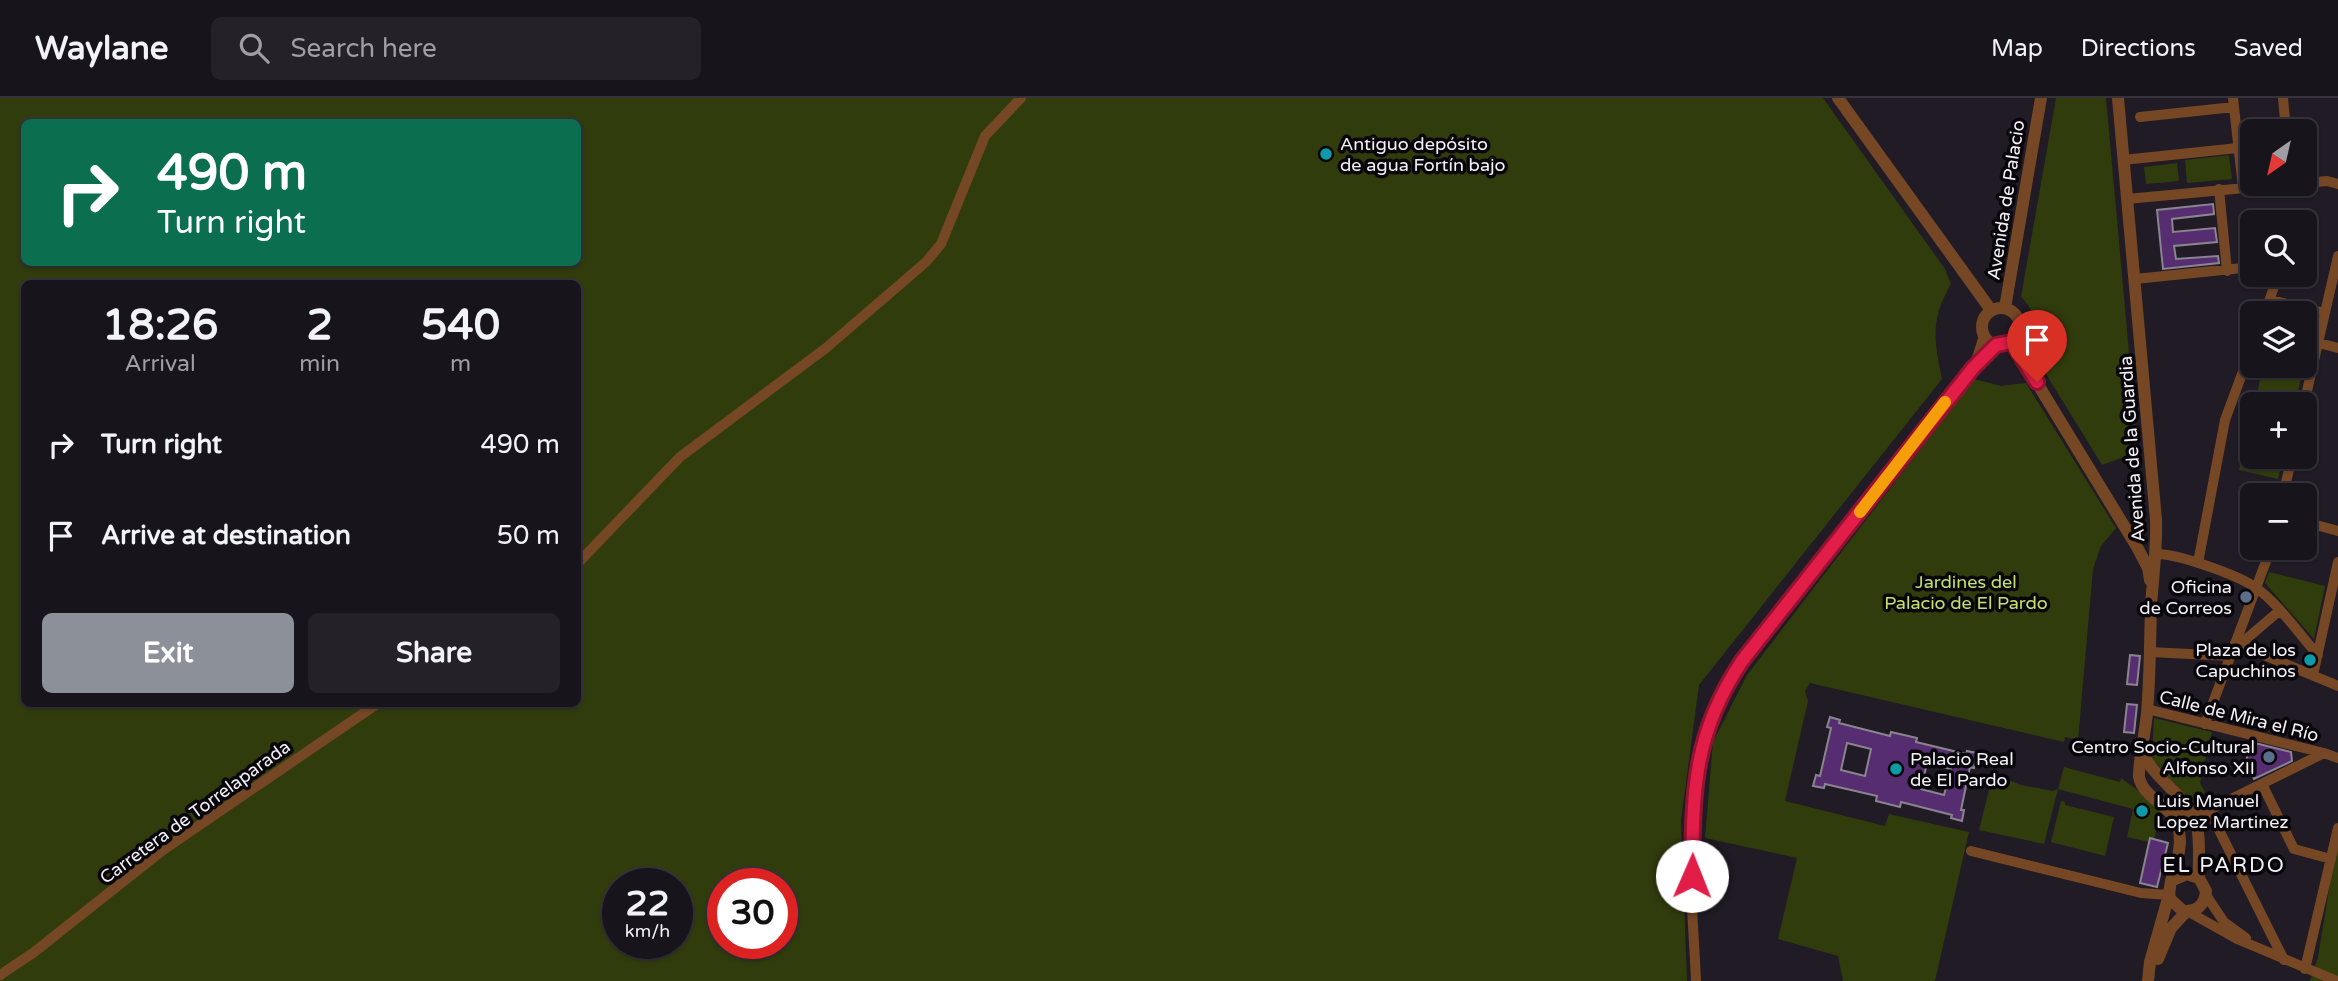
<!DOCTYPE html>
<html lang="en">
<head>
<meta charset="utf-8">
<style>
	body { margin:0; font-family:"Varela Round",sans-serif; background:#252128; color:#f1f3f6; height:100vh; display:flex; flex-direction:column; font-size:26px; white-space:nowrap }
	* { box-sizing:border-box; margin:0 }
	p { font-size:23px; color:#9f9ea3 }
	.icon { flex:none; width:38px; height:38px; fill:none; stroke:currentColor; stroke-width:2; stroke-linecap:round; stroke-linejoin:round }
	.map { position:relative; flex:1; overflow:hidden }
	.side { position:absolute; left:21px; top:182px; width:560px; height:427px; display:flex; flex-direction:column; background:#18141b; border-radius:10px; box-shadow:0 2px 5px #0004,0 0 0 2px #36333a }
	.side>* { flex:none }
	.guide { position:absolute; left:21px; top:21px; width:560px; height:147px; border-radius:10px; box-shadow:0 2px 5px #0004,0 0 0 2px #36333a; background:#0b6e4f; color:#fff; overflow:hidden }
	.needle { width:46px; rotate:214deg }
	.fabs { position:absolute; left:2240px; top:21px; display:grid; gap:14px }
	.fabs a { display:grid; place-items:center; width:77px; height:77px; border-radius:10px; background:#18141b; box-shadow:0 2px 5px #0004,0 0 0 2px #36333a; font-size:35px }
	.speed { position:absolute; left:602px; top:770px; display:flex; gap:14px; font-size:35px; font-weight:700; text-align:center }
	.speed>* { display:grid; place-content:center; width:91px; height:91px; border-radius:50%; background:#18141b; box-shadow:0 2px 5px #0004,0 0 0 2px #36333a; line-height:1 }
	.speed small { font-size:18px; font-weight:400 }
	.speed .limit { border:10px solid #d22; background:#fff; color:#111 }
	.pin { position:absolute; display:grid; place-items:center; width:60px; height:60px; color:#fff; margin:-72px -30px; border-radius:50% 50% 50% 0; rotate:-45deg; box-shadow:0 0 7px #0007 }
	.pin .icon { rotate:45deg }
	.me { position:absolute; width:77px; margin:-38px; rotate:1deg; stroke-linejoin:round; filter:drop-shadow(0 0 5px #0008) }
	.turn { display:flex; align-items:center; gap:24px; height:147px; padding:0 21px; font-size:32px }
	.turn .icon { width:91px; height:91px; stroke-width:2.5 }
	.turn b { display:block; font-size:49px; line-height:60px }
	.eta { display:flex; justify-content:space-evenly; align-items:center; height:119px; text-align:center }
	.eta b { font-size:42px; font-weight:800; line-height:49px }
	.primary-button { display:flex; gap:14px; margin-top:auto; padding:14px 21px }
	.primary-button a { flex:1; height:80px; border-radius:10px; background:#8c9099; color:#fff; font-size:28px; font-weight:800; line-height:80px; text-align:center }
	.primary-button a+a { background:#252128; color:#f1f3f6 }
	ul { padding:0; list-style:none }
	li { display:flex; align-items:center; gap:21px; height:91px; padding:0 21px }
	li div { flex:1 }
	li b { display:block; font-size:26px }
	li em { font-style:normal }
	header { display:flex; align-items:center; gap:42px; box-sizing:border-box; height:98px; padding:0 35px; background:#18141b; border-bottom:2px solid #36333a }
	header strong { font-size:33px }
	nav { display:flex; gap:38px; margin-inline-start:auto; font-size:24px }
	.search { width:490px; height:63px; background:#252128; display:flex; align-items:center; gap:18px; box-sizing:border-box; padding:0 24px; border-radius:10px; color:#9f9ea3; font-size:26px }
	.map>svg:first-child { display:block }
	.green { fill:#313c0d; fill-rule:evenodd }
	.building { fill:#552d70; stroke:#8a848f; stroke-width:2; fill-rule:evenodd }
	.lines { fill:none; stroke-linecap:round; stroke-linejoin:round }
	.minor { stroke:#754725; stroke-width:10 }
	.tertiary { stroke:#754725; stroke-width:12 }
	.route-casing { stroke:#92132f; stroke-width:18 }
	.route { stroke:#e11d48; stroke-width:12 }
	.slow { stroke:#f59e0b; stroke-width:12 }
	.culture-dot { fill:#0f9aa8; stroke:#08060a; stroke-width:2.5 }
	.service-dot { fill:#5c6f8a; stroke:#08060a; stroke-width:2.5 }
	.labels { text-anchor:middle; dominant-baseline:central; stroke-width:7; stroke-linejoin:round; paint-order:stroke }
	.poi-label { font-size:18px; fill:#f4f1f7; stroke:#08060a; text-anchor:start }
	.street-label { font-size:18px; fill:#f4f1f7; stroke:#08060a }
	.park-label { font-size:18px; fill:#c3e16e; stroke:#08060a }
	.quarter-label { font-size:21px; letter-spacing:2px; fill:#f4f1f7; stroke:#08060a }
</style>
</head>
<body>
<header>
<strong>Waylane</strong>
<div class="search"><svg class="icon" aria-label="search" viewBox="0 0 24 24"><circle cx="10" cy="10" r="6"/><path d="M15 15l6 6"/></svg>Search here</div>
<nav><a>Map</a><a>Directions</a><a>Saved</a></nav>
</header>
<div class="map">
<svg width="2338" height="883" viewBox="0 0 2338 883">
	<rect width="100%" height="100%" fill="#201b24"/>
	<path class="green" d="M 0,0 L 1823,0 L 1945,171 L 1951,186 C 1930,222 1934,242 1942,281 L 1699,587 L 1681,722 L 1687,883 L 0,883 ZM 24,24 L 578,24 L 578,164 L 24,164 ZM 24,186 L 578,186 L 578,606 L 24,606 ZM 618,786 L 677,786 L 677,845 L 618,845 ZM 723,786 L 782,786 L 782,845 L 723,845 Z
		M 2056,0 L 2106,0 L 2138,354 L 2102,367 L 2030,250 C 2038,232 2036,213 2021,199 Z
		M 2229,57 L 2232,81 L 2187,85 L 2185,62 Z
		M 2177,65 L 2179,83 L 2146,86 L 2144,69 Z
		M 2262,272 L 2301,280 L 2295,306 L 2255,306 Z
		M 1974,281 L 2001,288 L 2026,285 L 2116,430 L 2101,448 L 2093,471 L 2078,642 L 2065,639 L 2064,644 L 1810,585 L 1805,593 L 1808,603 L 1785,703 L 1885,728 L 1889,716 L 1969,734 L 1935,883 L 1843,883 L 1838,858 L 1778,841 L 1797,760 L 1705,740 L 1713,644 L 1747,577 Z
		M 2251,321 L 2252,359 L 2283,359 L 2278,381 L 2239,372 Z
		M 2269,474 L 2325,488 L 2314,541 L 2265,485 Z
		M 2154,620 L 2212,634 L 2200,685 L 2205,694 L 2193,706 L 2152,661 Z
		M 2064,669 L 2120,684 L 2121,680 L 2147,699 L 2161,714 L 2154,741 L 2150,740 L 2149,744 L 2127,739 L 2133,711 L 2058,691 L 2044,746 L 1979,732 L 1993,676 L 2021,687 L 2053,693 L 2058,691 Z
		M 2061,703 L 2065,704 L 2065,707 L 2114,719 L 2105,758 L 2051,744 Z
		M 2338,737 L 2338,883 L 2310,883 L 2318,859 Z"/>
	<path class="building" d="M 2213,106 L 2214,116 L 2172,121 L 2173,134 L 2215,130 L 2217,144 L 2174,148 L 2176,161 L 2218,158 L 2219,165 L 2163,171 L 2157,112 Z
		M 2130,557 L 2140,558 L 2137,587 L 2127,586 Z
		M 2127,606 L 2137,607 L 2134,635 L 2124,634 Z
		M 1830,619 L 1840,622 L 1839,625 L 1890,638 L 1891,634 L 1917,640 L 1916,644 L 1966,656 L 1967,653 L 1977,655 L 1974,670 L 1970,669 L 1961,712 L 1964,712 L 1962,723 L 1951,720 L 1952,717 L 1901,704 L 1900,709 L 1876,703 L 1877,698 L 1825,686 L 1824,690 L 1813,688 L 1816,677 L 1820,678 L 1831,630 L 1827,629 ZM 1847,645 L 1871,651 L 1865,678 L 1841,672 ZM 1927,665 L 1951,671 L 1944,697 L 1921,691 Z
		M 2251,644 L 2291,654 L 2292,663 L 2254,681 L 2246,664 Z
		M 2150,740 L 2168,745 L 2157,789 L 2140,785 Z"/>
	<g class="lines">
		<path class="minor" d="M 2233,0 L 2243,90
			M 2283,0 L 2286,33
			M 2140,19 L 2234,9
			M 2123,62 L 2238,50
			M 2305,85 L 2327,83 L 2338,86
			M 2219,91 L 2227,173
			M 2127,101 L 2288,86
			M 2135,181 L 2252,169
			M 2270,202 L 2325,215
			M 2265,215 L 2278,177
			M 2319,245 L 2338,250
			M 1975,266 L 1984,238
			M 2304,306 L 2338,158
			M 2283,397 L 2292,359
			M 2305,424 L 2338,433
			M 2157,456 C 2179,456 2237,477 2255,489 C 2279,506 2299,536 2318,557
			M 578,465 L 680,359 L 826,250 L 926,164 L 941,146 L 985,38 L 1021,0
			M 2198,465 L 2225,322 L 2252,249
			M 2236,544 L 2244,543 L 2279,513
			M 2235,545 L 2338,588
			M 2150,554 L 2230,558
			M 2313,577 L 2338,464
			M 2147,611 L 2324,655
			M 2205,626 L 2271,450
			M 2262,686 L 2294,751 L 2331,761
			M 2209,712 L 2284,862
			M 2174,718 L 2209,712 L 2324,655 L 2338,660
			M 1971,753 L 2141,795 L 2169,797
			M 2206,797 L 2224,824 L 2246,840
			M 2187,813 L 2237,841 L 2337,883
			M 2305,871 L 2338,730
			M 0,877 L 33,855 L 163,752 L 377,606
			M 1696,883 C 1692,788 1677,682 1721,594 C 1727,583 1735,573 1742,563 L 1965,279 L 1996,247"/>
		<path class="tertiary" d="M 1838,0 L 1991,212
			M 2118,0 L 2156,422 C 2157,451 2153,479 2151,508 C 2150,543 2150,579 2147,615 C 2146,629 2138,668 2139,679 C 2143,700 2172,708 2178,728 C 2186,757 2166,780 2170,801 L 2183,813 C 2197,814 2205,807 2206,793 L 2199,780 L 2187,776 L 2173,782
			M 2005,210 L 2041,0
			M1982 229a19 19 0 1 1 38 0a19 19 0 1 1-38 0Z
			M 2012,244 L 2137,449 L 2148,470 L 2150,482
			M 2143,656 C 2155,680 2178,693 2192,715 C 2202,731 2198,761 2199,780
			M 2158,861 L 2171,830 L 2187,813
			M 2148,883 L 2150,864 L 2169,797"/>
	</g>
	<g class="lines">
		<defs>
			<path id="route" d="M 1692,778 C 1693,693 1693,636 1742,563 L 1973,270 L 1996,247 L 2012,244 L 2037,284"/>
		</defs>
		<use href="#route" class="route-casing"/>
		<use href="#route" class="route"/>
		<path class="slow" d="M 1860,414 L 1945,304"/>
	</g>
	<g class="culture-dot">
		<circle cx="1326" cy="56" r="7"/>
		<circle cx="2310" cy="562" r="7"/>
		<circle cx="1896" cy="671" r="7"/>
		<circle cx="2142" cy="713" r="7"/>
	</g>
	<g class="service-dot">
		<circle cx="2246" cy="499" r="7"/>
		<circle cx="2269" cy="659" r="7"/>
	</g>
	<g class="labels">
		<g class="poi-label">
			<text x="1340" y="46">Antiguo depósito<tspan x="1340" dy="21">de agua Fortín bajo</tspan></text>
			<text x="2232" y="489" text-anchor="end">Oficina<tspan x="2232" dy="21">de Correos</tspan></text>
			<text x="2296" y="552" text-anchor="end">Plaza de los<tspan x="2296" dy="21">Capuchinos</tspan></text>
			<text x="2255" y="649" text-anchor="end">Centro Socio-Cultural<tspan x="2255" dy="21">Alfonso XII</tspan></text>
			<text x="1910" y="661">Palacio Real<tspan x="1910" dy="21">de El Pardo</tspan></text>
			<text x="2156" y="703">Luis Manuel<tspan x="2156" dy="21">Lopez Martinez</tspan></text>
		</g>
		<g class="street-label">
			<text transform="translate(2006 102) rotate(-81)">Avenida de Palacio</text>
			<text transform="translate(2132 351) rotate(-94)">Avenida de la Guardia</text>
			<text transform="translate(2239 618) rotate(14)">Calle de Mira el Río</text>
			<text transform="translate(195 714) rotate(-36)">Carretera de Torrelaparada</text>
		</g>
		<g class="park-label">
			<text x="1966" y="484">Jardines del<tspan x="1966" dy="21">Palacio de El Pardo</tspan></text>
		</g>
		<g class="quarter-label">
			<text x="2224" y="767">EL PARDO</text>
		</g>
	</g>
</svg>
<div class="fabs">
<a><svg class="needle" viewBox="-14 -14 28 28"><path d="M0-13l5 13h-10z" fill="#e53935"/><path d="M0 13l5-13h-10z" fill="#9f9ea3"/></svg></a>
<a><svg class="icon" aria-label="search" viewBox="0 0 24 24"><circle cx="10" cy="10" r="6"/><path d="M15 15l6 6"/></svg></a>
<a><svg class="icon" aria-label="layers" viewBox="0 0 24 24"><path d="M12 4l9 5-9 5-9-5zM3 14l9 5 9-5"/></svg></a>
<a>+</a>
<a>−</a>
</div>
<div class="speed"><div>22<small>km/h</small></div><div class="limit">30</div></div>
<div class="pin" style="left:2037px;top:284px;background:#d93025"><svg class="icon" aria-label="arrive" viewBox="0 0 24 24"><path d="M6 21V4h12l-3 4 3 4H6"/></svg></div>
<svg class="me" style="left:1692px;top:778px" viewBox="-20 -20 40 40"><circle r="19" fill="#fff"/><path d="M0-13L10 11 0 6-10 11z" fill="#e11d48"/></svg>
<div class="guide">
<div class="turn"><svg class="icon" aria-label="right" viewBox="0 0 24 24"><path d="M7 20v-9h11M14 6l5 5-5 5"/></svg><div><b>490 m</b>Turn right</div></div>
</div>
<section class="side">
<div class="eta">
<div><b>18:26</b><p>Arrival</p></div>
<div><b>2</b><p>min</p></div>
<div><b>540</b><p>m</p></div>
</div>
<ul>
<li><svg class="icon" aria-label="right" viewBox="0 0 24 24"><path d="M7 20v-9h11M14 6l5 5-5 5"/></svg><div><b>Turn right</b></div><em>490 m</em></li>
<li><svg class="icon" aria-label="arrive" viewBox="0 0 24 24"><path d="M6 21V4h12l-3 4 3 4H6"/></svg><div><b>Arrive at destination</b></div><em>50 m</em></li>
</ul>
<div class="primary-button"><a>Exit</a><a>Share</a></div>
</section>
</div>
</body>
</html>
